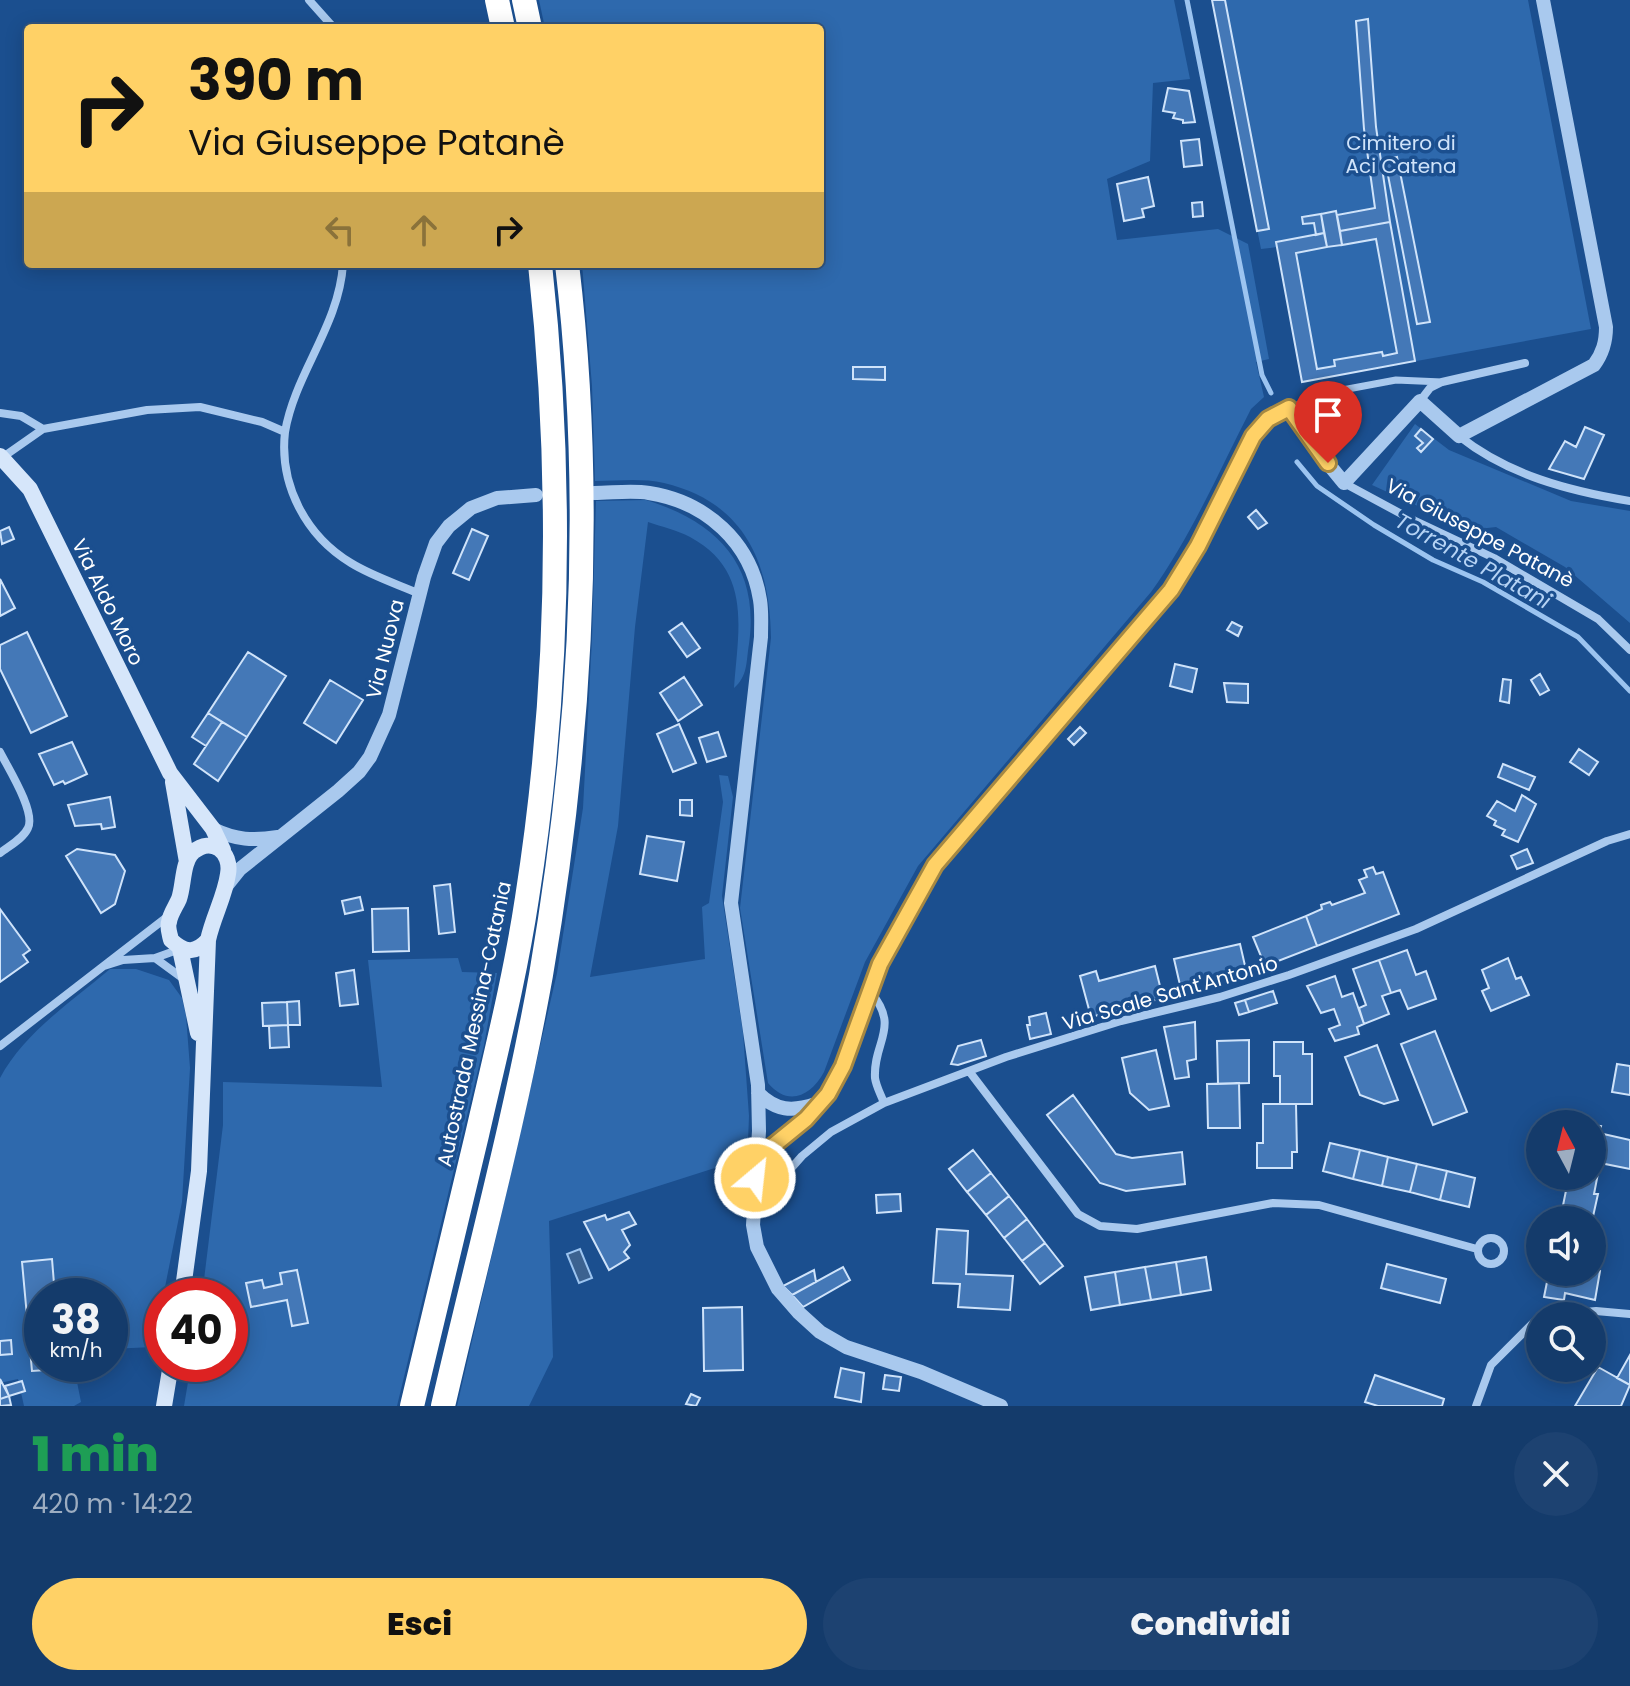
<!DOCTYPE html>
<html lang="it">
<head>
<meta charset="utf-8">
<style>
	body { margin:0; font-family:Poppins,sans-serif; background:#1d4271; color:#f1f3f6; height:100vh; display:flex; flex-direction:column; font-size:30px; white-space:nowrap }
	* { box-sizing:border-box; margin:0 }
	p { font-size:26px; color:#9dadc1 }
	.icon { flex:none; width:44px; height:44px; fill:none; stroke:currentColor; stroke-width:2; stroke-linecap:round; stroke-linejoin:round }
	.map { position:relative; height:1406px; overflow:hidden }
	.sheet { display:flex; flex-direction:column; background:#143b6b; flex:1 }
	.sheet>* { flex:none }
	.banner { position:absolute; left:24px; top:24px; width:800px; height:244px; border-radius:8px; box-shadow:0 4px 20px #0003,0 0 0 2px #33557e; background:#ffd166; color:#111; overflow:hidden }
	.needle { width:52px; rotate:353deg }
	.fabs { position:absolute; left:1526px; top:1110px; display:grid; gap:16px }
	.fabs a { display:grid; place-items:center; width:80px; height:80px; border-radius:50%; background:#143b6b; box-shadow:0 4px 20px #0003,0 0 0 2px #33557e; font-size:40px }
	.speed { position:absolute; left:24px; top:1278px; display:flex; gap:16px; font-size:40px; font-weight:700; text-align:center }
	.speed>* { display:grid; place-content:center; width:104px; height:104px; border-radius:50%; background:#143b6b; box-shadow:0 4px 20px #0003,0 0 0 2px #33557e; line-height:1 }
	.speed small { font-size:20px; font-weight:400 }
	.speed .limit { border:12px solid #d22; background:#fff; color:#111 }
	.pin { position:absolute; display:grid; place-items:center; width:68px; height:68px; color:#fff; margin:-82px -34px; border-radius:50% 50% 50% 0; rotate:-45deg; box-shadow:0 0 8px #0007 }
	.pin .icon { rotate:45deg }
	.me { position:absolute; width:88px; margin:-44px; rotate:28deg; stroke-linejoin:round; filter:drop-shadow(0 0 6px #0008) }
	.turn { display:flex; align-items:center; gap:28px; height:168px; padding:0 32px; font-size:36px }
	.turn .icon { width:104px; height:104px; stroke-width:2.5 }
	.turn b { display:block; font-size:56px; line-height:68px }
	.lanes { display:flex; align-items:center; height:76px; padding:0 32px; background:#0003; justify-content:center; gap:40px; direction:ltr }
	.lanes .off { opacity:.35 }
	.round { display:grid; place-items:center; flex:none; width:84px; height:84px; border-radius:42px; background:#1d4271 }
	.headline { display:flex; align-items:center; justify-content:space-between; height:136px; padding:0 32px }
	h1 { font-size:48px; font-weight:800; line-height:60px; color:#1e9e55 }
	.button { display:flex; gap:16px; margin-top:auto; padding:16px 32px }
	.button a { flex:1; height:92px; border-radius:48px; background:#ffd166; color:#111; font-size:32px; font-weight:800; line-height:92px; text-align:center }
	.button a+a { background:#1d4271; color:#f1f3f6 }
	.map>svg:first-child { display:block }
	.green { fill:#2e69ad }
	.water { fill:#3c6290; stroke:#9cc4f0; stroke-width:2 }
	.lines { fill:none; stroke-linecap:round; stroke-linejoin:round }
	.stream { stroke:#9cc4f0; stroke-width:5 }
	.building { fill:#4478b7; stroke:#cfe3fa; stroke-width:2 }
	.pedestrian { stroke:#a9c9ee; stroke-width:7 }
	.minor { stroke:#a9c9ee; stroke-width:8 }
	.tertiary { stroke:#a9c9ee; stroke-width:14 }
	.secondary { stroke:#d6e6fa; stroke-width:16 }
	.motorway { stroke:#fff; stroke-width:24 }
	.route-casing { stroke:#a68842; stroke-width:20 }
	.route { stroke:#ffd166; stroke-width:14 }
	.labels { text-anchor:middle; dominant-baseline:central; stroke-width:7; stroke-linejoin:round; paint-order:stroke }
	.park-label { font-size:20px; fill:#cfe3fa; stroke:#1b4f8f }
	.street-label { font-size:20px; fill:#fff; stroke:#1b4f8f }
	.water-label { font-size:22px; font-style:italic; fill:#b5d3f5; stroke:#1b4f8f }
</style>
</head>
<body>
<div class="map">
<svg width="1630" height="1406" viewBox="0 0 1630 1406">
	<rect width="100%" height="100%" fill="#1b4f8f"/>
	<path class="green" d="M 539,0 L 1174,0 L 1190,79 L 1153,83 L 1150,161 L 1107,179 L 1117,240 L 1218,229 L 1248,244 L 1269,359 L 1256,362 L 1264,397 L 1251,409 C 1219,471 1192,535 1151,592 L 918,866 L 865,962 L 824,1072 C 811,1096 788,1107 768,1083 L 740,908 L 771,638 C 770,562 744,502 664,483 C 642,478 617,481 595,481 L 592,386 L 582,264 L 820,264 L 820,28 L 545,28 Z
		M 1212,0 L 1528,0 L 1591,329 L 1302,382 L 1277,247 L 1261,249 Z
		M 1415,424 L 1449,450 L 1571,501 L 1630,511 L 1630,623 L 1565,567 L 1496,527 L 1470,530 L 1372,485 Z
		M 646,500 C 717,522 760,565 749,644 C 746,662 748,676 734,688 C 738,630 753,571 690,537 C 677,530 662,527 648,522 L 635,627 L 618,826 L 590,977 L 705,959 L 702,907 L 709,903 L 723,802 L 719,775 L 728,776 L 733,797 L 722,896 L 743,1033 L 749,1116 L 748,1141 L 743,1159 L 549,1221 L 553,1357 L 529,1406 L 457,1406 L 557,973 L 583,808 L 592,639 L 596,501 Z
		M 458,958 L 462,972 L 497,973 L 484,1045 L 397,1406 L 184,1406 L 191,1364 L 230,1364 L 230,1296 L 202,1296 L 223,1125 L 223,1082 L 382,1087 L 368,960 Z
		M 110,969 L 136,969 L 169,980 L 182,998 L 186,1016 L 190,1068 L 182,1202 L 153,1347 L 110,1349 L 110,1296 L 42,1296 L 42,1364 L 77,1364 L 74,1367 L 81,1402 L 74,1406 L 24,1406 L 18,1379 L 0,1383 L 0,1078 C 24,1033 72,1001 110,969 Z"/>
	<path class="water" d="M 580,1249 L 592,1278 L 579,1283 L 567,1254 Z"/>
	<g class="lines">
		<path class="stream" d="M 1187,0 L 1262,375 L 1271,393
			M 1297,462 L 1317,486 L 1374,525 L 1433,560 L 1483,582 L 1578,637 L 1630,691"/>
	</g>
	<path class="building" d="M 1212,0 L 1225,0 L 1269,229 L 1257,231 Z
		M 1368,19 L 1376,127 L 1390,222 L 1340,231 L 1337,215 L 1375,208 L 1364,129 L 1356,21 Z
		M 1168,88 L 1189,91 L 1195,122 L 1183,123 L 1183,120 L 1173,118 L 1175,113 L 1163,111 Z
		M 1199,139 L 1202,165 L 1184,167 L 1181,141 Z
		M 1397,157 L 1430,322 L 1417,324 L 1385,160 Z
		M 1148,177 L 1154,206 L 1142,209 L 1144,217 L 1124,221 L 1117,184 Z
		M 1202,202 L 1203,216 L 1193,217 L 1192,203 Z
		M 1336,211 L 1342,245 L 1327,247 L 1321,214 Z
		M 1321,214 L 1324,233 L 1316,235 L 1314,223 L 1303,224 L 1302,217 Z
		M 1390,222 L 1415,361 L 1302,382 L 1276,242 L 1324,233 L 1327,247 L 1296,253 L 1317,369 L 1335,366 L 1334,360 L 1382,352 L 1383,356 L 1397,353 L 1376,239 L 1342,245 L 1340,231 Z
		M 853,367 L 885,367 L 885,380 L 853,379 Z
		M 1585,427 L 1604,435 L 1584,479 L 1549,469 L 1565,441 L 1576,447 Z
		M 1421,429 L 1433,439 L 1421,452 L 1417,448 L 1423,443 L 1415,436 Z
		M 1256,510 L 1267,523 L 1258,529 L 1248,517 Z
		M 9,527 L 14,539 L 2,544 L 0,531 Z
		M 472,529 L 488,536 L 469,580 L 453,573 Z
		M 0,579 L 15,608 L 0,616 Z
		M 1232,622 L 1242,627 L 1238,636 L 1227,630 Z
		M 682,623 L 700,648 L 687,657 L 669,632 Z
		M 27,632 L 67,716 L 31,733 L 0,669 L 0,645 Z
		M 248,652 L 286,676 L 247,737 L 208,713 Z
		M 1175,664 L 1197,669 L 1192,692 L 1170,686 Z
		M 1540,674 L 1549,690 L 1540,695 L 1531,680 Z
		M 684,677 L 702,705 L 678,721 L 660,693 Z
		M 1503,679 L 1511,680 L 1509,703 L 1500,701 Z
		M 330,680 L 363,700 L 336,743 L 304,723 Z
		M 1224,683 L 1248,684 L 1248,703 L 1227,702 Z
		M 208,713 L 222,722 L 206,746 L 192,737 Z
		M 222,722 L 247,737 L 218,781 L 194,764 Z
		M 679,724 L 696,763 L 673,772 L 657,734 Z
		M 1080,727 L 1086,733 L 1074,745 L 1068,739 Z
		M 718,732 L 726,756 L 707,762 L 699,738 Z
		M 72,742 L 87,774 L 65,784 L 63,781 L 54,785 L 39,754 Z
		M 1579,749 L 1598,762 L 1589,775 L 1570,762 Z
		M 1503,764 L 1535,777 L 1529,790 L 1498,777 Z
		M 1522,795 L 1536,804 L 1518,842 L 1502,835 L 1505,830 L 1494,825 L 1496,821 L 1487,816 L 1497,801 L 1515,811 Z
		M 110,797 L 115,827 L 102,829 L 101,824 L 75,826 L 68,805 Z
		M 680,800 L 692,800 L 692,816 L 680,815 Z
		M 647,836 L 684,842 L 677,881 L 640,874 Z
		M 77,849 L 115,855 L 125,871 L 115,904 L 101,913 L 66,856 Z
		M 1527,849 L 1533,863 L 1517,869 L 1511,856 Z
		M 1373,867 L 1376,874 L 1383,872 L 1399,914 L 1317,946 L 1306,916 L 1322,909 L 1321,905 L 1330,902 L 1332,905 L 1365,893 L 1359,880 L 1367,877 L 1364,870 Z
		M 450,884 L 455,932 L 439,934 L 434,886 Z
		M 360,897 L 363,910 L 345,914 L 342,901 Z
		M 408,908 L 409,951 L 373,952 L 372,909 Z
		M 0,909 L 30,950 L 23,955 L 28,962 L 0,982 Z
		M 1306,916 L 1317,946 L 1265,966 L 1253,937 Z
		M 1240,944 L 1246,970 L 1180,985 L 1174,959 Z
		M 1407,950 L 1416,975 L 1426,971 L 1436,999 L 1408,1009 L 1400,990 L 1391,993 L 1379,960 Z
		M 1508,958 L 1516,979 L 1521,977 L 1529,995 L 1491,1011 L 1482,991 L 1489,988 L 1482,970 Z
		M 1379,960 L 1391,993 L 1382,996 L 1389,1014 L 1364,1024 L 1359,1008 L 1366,1005 L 1353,969 Z
		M 1155,966 L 1163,998 L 1091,1017 L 1080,976 L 1096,971 L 1099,981 Z
		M 354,970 L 358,1004 L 340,1006 L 336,973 Z
		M 1335,976 L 1342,997 L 1353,993 L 1364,1024 L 1357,1027 L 1359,1034 L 1335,1041 L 1329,1029 L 1340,1025 L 1334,1009 L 1321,1013 L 1307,986 Z
		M 1273,991 L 1277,1003 L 1249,1012 L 1245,1000 Z
		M 1245,1000 L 1249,1012 L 1239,1015 L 1235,1003 Z
		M 299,1001 L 300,1025 L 288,1025 L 287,1002 Z
		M 287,1002 L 288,1025 L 263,1026 L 262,1003 Z
		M 1046,1013 L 1051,1034 L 1030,1039 L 1027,1025 L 1030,1025 L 1029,1017 Z
		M 1195,1022 L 1196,1059 L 1187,1061 L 1189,1077 L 1175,1079 L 1164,1027 Z
		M 288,1025 L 289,1047 L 270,1048 L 269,1026 Z
		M 1435,1031 L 1467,1112 L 1433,1125 L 1401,1044 Z
		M 981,1040 L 986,1056 L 958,1065 L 951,1064 L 958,1046 Z
		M 1249,1040 L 1249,1083 L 1218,1084 L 1217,1041 Z
		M 1274,1042 L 1303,1042 L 1303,1054 L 1312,1054 L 1312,1104 L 1280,1104 L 1280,1076 L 1274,1076 Z
		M 1377,1045 L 1398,1100 L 1384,1104 L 1360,1095 L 1345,1057 Z
		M 1156,1050 L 1169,1106 L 1149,1110 L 1130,1093 L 1122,1058 Z
		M 1617,1064 L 1630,1066 L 1630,1095 L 1612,1092 Z
		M 1239,1083 L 1240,1128 L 1208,1128 L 1207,1084 Z
		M 1073,1095 L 1116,1154 L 1132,1158 L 1182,1152 L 1185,1184 L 1126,1191 L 1100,1183 L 1047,1115 Z
		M 1263,1104 L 1296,1104 L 1297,1152 L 1292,1152 L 1292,1168 L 1257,1168 L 1257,1143 L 1263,1143 Z
		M 1592,1125 L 1601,1126 L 1599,1133 L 1630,1140 L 1630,1169 L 1600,1163 L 1594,1194 L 1598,1194 L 1592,1221 L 1560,1220 L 1569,1176 L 1592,1176 Z
		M 1330,1143 L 1360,1150 L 1353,1179 L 1323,1171 Z
		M 973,1150 L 991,1173 L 967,1192 L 949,1169 Z
		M 1360,1150 L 1388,1157 L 1382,1186 L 1353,1179 Z
		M 1388,1157 L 1417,1164 L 1410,1192 L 1382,1186 Z
		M 1417,1164 L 1447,1171 L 1440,1200 L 1410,1192 Z
		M 1447,1171 L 1475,1178 L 1469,1207 L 1440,1200 Z
		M 991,1173 L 1009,1196 L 986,1215 L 967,1192 Z
		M 900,1194 L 901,1211 L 877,1213 L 876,1195 Z
		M 1009,1196 L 1027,1219 L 1004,1238 L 986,1215 Z
		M 629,1212 L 636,1224 L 622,1230 L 630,1245 L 624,1252 L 629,1258 L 609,1270 L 584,1222 L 605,1215 L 607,1220 Z
		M 1027,1219 L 1045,1243 L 1022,1261 L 1004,1238 Z
		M 937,1229 L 968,1231 L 966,1274 L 1013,1276 L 1010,1310 L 958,1307 L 960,1284 L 933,1283 Z
		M 1045,1243 L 1063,1266 L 1040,1284 L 1022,1261 Z
		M 1206,1257 L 1211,1290 L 1181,1295 L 1176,1262 Z
		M 52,1259 L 55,1296 L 42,1296 L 42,1364 L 61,1364 L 62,1369 L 32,1371 L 22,1262 Z
		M 1176,1262 L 1181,1295 L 1151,1300 L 1145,1267 Z
		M 1387,1264 L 1446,1279 L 1440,1303 L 1381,1288 Z
		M 843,1267 L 850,1280 L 803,1307 L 792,1295 Z
		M 1145,1267 L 1151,1300 L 1120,1305 L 1115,1272 Z
		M 1592,1269 L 1600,1271 L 1595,1300 L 1565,1293 L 1564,1300 L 1544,1297 L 1549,1272 L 1592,1272 Z
		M 297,1270 L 308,1323 L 292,1326 L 287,1300 L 251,1307 L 246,1283 L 262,1280 L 264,1288 L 282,1284 L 280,1273 Z
		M 814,1270 L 816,1282 L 792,1295 L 783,1286 Z
		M 1115,1272 L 1120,1305 L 1091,1310 L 1085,1277 Z
		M 742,1307 L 743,1370 L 704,1371 L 703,1308 Z
		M 235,1338 L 237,1353 L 230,1354 L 230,1339 Z
		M 11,1340 L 12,1354 L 0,1355 L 0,1341 Z
		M 1630,1355 L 1630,1385 L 1617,1378 Z
		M 1598,1367 L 1630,1385 L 1621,1406 L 1575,1406 Z
		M 841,1368 L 864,1373 L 861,1402 L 835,1397 Z
		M 885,1375 L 901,1377 L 899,1391 L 883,1389 Z
		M 1375,1375 L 1444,1399 L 1442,1406 L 1378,1406 L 1365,1402 Z
		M 0,1379 L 9,1396 L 0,1399 Z
		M 22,1381 L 25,1391 L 9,1396 L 5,1386 Z
		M 691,1394 L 700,1398 L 696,1406 L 686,1404 Z
		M 9,1396 L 11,1405 L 0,1406 L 0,1399 Z"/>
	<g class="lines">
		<path class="pedestrian" d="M 1289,408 L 1337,391 L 1396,380 L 1442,382"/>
		<path class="minor" d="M 309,0 L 334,28
			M 1420,401 L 1430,388 L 1442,382 L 1525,363
			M 0,413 L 21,416 L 43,429
			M 285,432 C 295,373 339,326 343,264
			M 1459,436 C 1508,475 1569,491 1630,501
			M 3,457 L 43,429 L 147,410 L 200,407 L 262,422 L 285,432 C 279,485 306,536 351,563 C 372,576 397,584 420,594
			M 1344,483 L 1407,517 L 1494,558 L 1598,619 L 1630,650
			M 0,752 C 8,768 36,812 28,828 C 23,839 9,846 0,853
			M 155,958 L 180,949
			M 104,966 L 123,960 L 155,958 L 185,980
			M 870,991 C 901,1028 873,1041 875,1078 C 876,1086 881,1095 884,1103
			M 0,1046 L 167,917
			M 969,1071 L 1078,1214 L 1100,1226 L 1137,1229 L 1273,1203 L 1319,1205 L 1477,1249
			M 758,1213 L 771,1191 L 802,1156 L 831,1132 L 884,1103 L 1006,1057 L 1121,1021 L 1220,997 L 1289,975 L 1416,929 L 1607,841 L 1630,834
			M1478 1251a13 13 0 1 1 26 0a13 13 0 1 1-26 0Z
			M 1542,1316 L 1596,1311 L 1630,1314
			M 1476,1406 L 1491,1365 L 1540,1316"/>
		<path class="tertiary" d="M 594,493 C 612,493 632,490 649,493 C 706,502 751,542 760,600 C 762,612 761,625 761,637 L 731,903 L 758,1085 L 759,1131 L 753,1225 L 757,1247 L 778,1289 L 798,1312 L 820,1332 L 846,1347 L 921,1372 L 1001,1406
			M 213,829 C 236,840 253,841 278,837
			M 224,889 L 240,869 L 338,791 L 359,772 L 370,757 L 389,715 L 424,577 L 436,543 L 449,526 L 471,508 L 497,498 L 536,495
			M 758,1093 C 776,1111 792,1112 816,1104
			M 758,1158 L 806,1119 L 828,1094 L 843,1066 L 880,964 L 935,865 L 1171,590 L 1198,546 L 1253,436 L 1268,419 L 1289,408 L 1312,444 L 1344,483 L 1420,401 L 1459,436 L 1594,365 C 1603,353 1606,342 1606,327 L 1543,0"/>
		<path class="secondary" d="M 0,456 L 30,489 L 170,773 L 213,829 L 223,850
			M 173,782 L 187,862
			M 180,949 L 198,1033
			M 182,1296 L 199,1171 L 208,940 C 213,917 225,896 228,874 C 232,852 212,836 193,852 C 182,862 184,885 179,899 C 176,906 170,914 169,922 C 167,927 170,935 171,940 C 185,953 195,954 208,940
			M 164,1406 L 171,1364"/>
		<path class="motorway" d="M 497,0 L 503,28
			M 524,0 L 530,28
			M 412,1406 C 434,1316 455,1225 477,1135 C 495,1056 515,978 527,898 C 560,688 563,475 540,264
			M 443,1406 C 476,1263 515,1120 541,975 C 581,741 595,500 567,264"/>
	</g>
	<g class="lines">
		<defs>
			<path id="route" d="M 755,1178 L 758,1158 L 806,1119 L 828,1094 L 843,1066 L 880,964 L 935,865 L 1171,590 L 1198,546 L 1253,436 L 1268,419 L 1289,408 L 1328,463"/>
		</defs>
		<use href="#route" class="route-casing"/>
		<use href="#route" class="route"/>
	</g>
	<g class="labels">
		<g class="park-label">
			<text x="1401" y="143">Cimitero di<tspan x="1401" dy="23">Aci Catena</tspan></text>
		</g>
		<g class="street-label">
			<text transform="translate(1480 533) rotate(28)">Via Giuseppe Patanè</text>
			<text transform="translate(108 602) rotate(64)">Via Aldo Moro</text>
			<text transform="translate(385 649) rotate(-76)">Via Nuova</text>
			<text transform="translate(1170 993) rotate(-16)">Via Scale Sant'Antonio</text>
			<text transform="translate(474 1024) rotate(-78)">Autostrada Messina-Catania</text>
		</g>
		<g class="water-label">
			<text transform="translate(1473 561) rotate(29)">Torrente Platani</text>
		</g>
	</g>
</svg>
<div class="fabs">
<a><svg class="needle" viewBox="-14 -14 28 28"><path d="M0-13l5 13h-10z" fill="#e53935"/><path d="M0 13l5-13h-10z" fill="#9dadc1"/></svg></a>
<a><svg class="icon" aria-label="sound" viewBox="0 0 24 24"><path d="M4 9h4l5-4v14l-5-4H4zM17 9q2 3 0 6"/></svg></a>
<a><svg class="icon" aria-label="search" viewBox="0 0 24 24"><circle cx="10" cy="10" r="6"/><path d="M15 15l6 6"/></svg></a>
</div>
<div class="speed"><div>38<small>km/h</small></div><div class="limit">40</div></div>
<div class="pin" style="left:1328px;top:463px;background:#d93025"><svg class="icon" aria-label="arrive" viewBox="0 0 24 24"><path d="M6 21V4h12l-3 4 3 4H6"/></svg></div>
<svg class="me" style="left:755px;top:1178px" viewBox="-20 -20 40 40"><circle r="17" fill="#ffd166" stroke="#fff" stroke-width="3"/><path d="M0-11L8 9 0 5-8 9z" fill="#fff"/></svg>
<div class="banner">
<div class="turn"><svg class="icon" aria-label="right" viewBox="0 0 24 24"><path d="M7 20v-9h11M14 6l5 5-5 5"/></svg><div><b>390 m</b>Via Giuseppe Patanè</div></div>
<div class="lanes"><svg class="icon off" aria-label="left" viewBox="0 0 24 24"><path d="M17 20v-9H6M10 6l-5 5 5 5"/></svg><svg class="icon off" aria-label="ahead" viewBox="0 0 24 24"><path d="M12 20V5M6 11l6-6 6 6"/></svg><svg class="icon" aria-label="right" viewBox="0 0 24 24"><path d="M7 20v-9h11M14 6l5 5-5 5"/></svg></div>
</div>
</div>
<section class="sheet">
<div class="headline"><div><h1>1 min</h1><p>420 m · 14:22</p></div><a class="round"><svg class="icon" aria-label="close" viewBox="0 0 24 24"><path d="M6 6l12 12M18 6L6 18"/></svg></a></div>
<div class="button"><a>Esci</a><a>Condividi</a></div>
</section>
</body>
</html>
